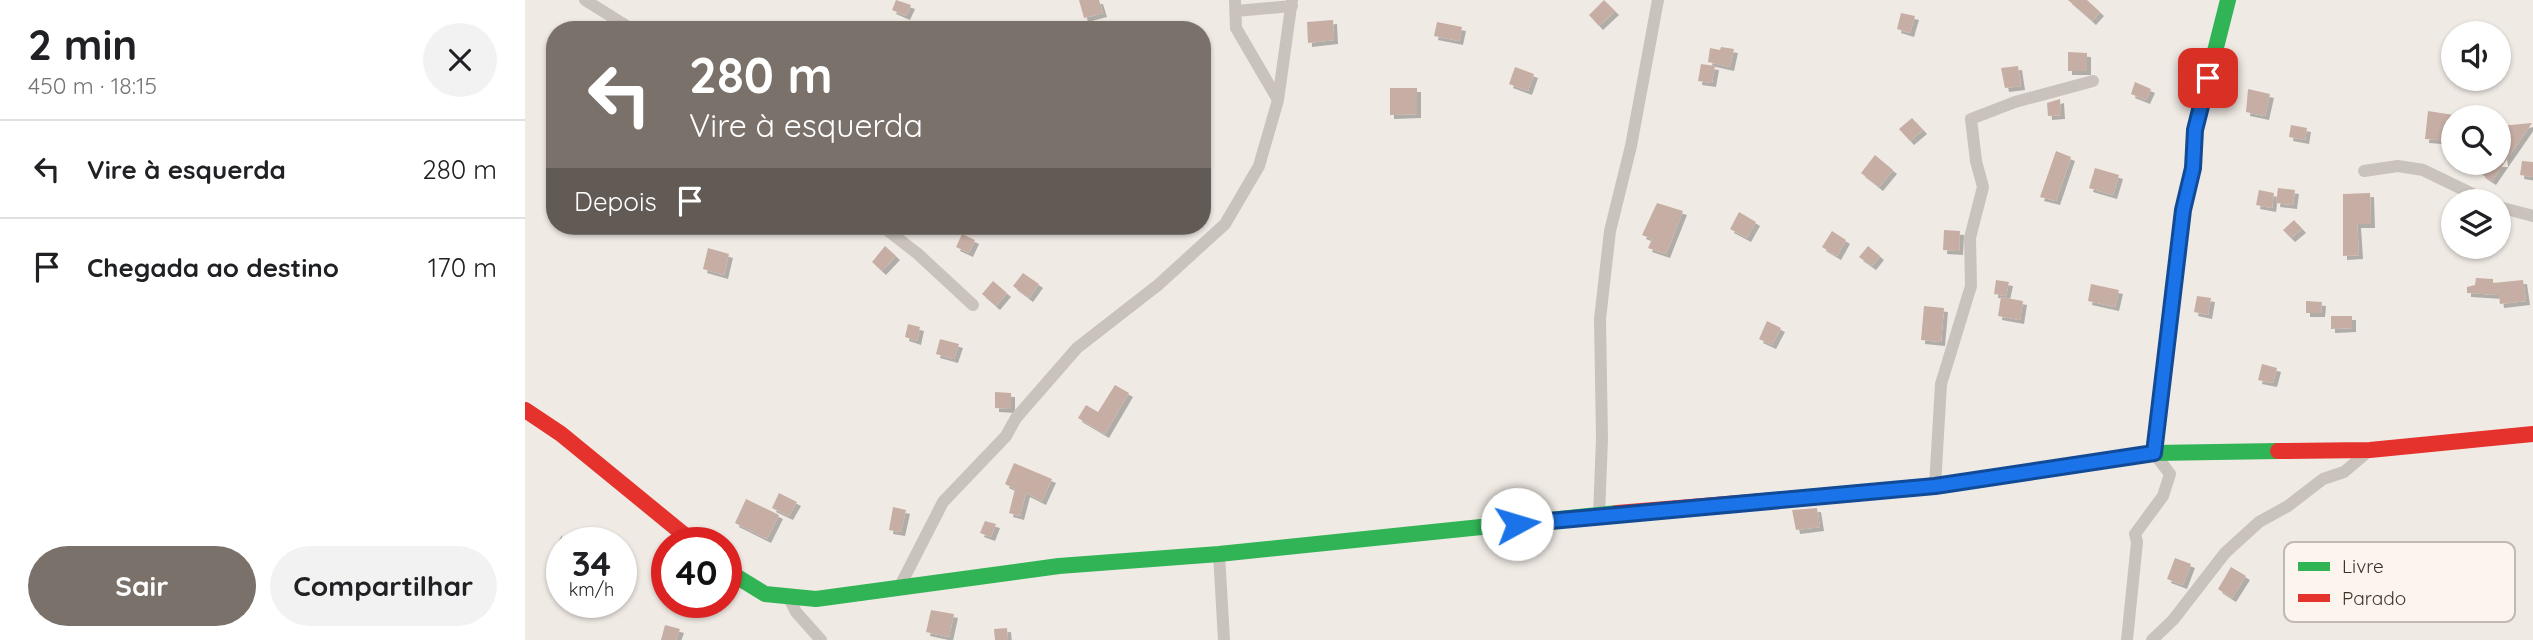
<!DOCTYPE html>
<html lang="pt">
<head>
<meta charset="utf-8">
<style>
	body { margin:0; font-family:Quicksand,sans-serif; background:#f2f2f2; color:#202124; height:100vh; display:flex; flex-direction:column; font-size:26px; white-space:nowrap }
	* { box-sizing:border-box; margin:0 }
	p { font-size:23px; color:#757577 }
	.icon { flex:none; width:38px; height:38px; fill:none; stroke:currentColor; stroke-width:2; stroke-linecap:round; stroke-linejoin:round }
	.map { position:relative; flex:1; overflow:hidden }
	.panel { display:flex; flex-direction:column; background:#fff; width:525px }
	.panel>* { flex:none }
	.banner { position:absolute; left:21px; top:21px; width:665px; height:214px; border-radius:28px; box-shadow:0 2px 5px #0004; background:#7b716b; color:#fff; overflow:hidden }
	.fabs { position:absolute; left:1916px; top:21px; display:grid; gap:14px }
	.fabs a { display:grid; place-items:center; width:70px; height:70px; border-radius:50%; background:#fff; box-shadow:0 2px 5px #0004; font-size:35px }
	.speed { position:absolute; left:21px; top:527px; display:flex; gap:14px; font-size:35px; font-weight:700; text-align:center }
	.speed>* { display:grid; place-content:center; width:91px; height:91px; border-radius:50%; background:#fff; box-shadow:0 2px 5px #0004; line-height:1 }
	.speed small { font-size:18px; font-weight:400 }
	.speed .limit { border:10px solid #d22; background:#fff; color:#111 }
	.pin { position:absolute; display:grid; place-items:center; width:60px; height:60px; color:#fff; margin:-30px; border-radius:14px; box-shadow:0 4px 10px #0006 }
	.me { position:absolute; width:77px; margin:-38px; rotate:84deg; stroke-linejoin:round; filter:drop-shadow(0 0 5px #0008) }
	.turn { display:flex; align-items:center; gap:24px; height:147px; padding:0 28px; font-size:32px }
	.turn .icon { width:91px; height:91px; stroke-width:2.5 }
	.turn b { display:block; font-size:49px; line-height:60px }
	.then { display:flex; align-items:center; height:66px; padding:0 28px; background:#0003; gap:14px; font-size:26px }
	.round { display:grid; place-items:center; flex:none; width:74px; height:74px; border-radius:37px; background:#f2f2f2 }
	.head { display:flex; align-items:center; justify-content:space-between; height:119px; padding:0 28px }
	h1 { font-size:42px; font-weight:800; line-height:52px }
	.action { display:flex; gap:14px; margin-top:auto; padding:14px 28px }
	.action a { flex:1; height:80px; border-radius:42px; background:#7b716b; color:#fff; font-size:28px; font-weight:800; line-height:80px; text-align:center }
	.action a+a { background:#f2f2f2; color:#202124 }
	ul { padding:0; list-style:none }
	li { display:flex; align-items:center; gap:21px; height:98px; padding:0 28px; border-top:2px solid #e0e0e0 }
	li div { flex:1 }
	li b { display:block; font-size:26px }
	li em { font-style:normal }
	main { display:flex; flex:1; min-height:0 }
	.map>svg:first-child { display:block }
	.building { fill:#c6aea4; filter:url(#shadow) }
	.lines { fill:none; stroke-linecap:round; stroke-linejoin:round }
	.street { stroke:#cac3bd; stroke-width:12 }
	.fast { stroke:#30b455; stroke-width:16 }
	.jam { stroke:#e5322d; stroke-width:16 }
	.route-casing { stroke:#114b97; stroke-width:18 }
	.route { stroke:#1a73e8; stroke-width:12 }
	.key { fill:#fcf5ed; stroke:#c2bab2; stroke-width:2 }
	.key-label { font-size:19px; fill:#3c302a }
</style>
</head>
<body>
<main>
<section class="panel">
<div class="head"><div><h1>2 min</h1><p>450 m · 18:15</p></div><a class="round"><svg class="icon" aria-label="close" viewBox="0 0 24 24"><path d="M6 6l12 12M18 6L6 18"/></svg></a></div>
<ul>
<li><svg class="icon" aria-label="left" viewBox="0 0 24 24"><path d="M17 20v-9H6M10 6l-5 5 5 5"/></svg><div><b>Vire à esquerda</b></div><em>280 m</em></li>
<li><svg class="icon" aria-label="arrive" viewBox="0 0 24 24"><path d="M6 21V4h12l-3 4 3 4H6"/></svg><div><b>Chegada ao destino</b></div><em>170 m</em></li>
</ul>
<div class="action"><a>Sair</a><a>Compartilhar</a></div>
</section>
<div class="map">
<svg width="2008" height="640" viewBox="0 0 2008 640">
	<defs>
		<filter id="shadow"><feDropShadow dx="4" dy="4" stdDeviation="0" flood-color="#0004"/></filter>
	</defs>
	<rect width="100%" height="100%" fill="#f0eae4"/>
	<path class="building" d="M 371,0 L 386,5 L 381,16 L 367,10 Z
		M 554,0 L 574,0 L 578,13 L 559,18 Z
		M 1079,0 L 1090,11 L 1074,26 L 1064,15 Z
		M 1543,0 L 1562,0 L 1575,12 L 1567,21 Z
		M 1376,13 L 1390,16 L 1385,33 L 1372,29 Z
		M 808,20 L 809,40 L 783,43 L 782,22 Z
		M 912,22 L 937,27 L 934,41 L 909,36 Z
		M 1196,47 L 1209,49 L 1205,67 L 1183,62 L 1185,48 L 1195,50 Z
		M 1543,52 L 1562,53 L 1562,71 L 1543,71 Z
		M 1176,64 L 1190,66 L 1187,83 L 1173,81 Z
		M 1493,66 L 1496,86 L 1480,88 L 1476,68 Z
		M 990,67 L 1009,74 L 1003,91 L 984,84 Z
		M 1610,82 L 1626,89 L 1621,100 L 1606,94 Z
		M 865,88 L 892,88 L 892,114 L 865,115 Z
		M 1723,89 L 1745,94 L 1740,116 L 1721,112 Z
		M 1535,99 L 1536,115 L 1523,116 L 1522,103 Z
		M 1903,111 L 1929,115 L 1927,141 L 1900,139 Z
		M 1387,118 L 1398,130 L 1385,141 L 1374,129 Z
		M 2007,123 L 1967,181 L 1956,174 L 1964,163 L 1979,163 L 1975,126 Z
		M 1766,125 L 1782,128 L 1780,140 L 1764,137 Z
		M 1531,151 L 1546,157 L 1531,201 L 1515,197 Z
		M 1350,155 L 1368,170 L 1354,187 L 1336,173 Z
		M 1997,161 L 2008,162 L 2008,177 L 1995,175 Z
		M 1570,168 L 1594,175 L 1588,195 L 1564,188 Z
		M 1753,188 L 1770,190 L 1768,205 L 1751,203 Z
		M 1734,190 L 1749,193 L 1747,208 L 1731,205 Z
		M 1845,193 L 1846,224 L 1832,224 L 1834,255 L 1818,256 L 1818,194 Z
		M 1132,203 L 1158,211 L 1141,254 L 1123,248 L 1127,239 L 1117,235 Z
		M 1214,212 L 1231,222 L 1222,238 L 1205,229 Z
		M 1769,220 L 1777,229 L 1766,238 L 1758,230 Z
		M 1419,230 L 1435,231 L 1434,251 L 1418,250 Z
		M 1307,231 L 1321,240 L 1312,256 L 1297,247 Z
		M 437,234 L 450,240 L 444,253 L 431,247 Z
		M 360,246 L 371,256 L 357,271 L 347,262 Z
		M 1343,246 L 1355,256 L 1347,266 L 1334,257 Z
		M 183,248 L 204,254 L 199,275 L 178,269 Z
		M 498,273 L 514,284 L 504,298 L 488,286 Z
		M 1951,278 L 1968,279 L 1968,283 L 1998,280 L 2001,301 L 1975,304 L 1974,295 L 1942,293 L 1942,287 L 1950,285 Z
		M 1471,280 L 1484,282 L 1481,296 L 1469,294 Z
		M 468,281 L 482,293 L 471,306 L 457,294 Z
		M 1566,284 L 1594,290 L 1590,307 L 1563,301 Z
		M 1672,296 L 1686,298 L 1683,315 L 1669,312 Z
		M 1476,297 L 1498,301 L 1495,320 L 1473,316 Z
		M 1781,301 L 1797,302 L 1796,313 L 1781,313 Z
		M 1399,306 L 1419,308 L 1416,342 L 1396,340 Z
		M 1806,316 L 1827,316 L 1827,328 L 1806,329 Z
		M 1242,321 L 1256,328 L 1247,345 L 1234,339 Z
		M 383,324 L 395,327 L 392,341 L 380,337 Z
		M 415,339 L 434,344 L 429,359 L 411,354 Z
		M 1737,364 L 1752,368 L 1748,383 L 1733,380 Z
		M 590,385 L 604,393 L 580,434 L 553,418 L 561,405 L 573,412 Z
		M 470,392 L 486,393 L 486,409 L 470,408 Z
		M 489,463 L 527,479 L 517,501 L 501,493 L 495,516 L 484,513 L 490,489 L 480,484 Z
		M 254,493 L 272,502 L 264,516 L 247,508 Z
		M 221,499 L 254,515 L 242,539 L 210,523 Z
		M 368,507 L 381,510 L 376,532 L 364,530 Z
		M 1292,508 L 1295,527 L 1271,530 L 1267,510 Z
		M 460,521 L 471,524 L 466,537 L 455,533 Z
		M 37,535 L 37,567 L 23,559 Z
		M 1650,558 L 1666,564 L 1658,585 L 1642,579 Z
		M 1706,567 L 1721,576 L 1707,598 L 1693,589 Z
		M 406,610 L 429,614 L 424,637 L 401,632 Z
		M 140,625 L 155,629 L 151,640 L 136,640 Z
		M 482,628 L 483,640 L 470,640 L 469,629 Z"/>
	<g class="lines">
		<path class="street" d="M 60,0 L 108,30
			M 711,11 L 767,6
			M 753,100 L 767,0
			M 1839,171 L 1873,166 L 1898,170 L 1962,201
			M 1974,207 L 2008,216
			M 357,226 L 393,254 L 448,305
			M 1410,486 L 1416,384 L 1446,286 L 1445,238 L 1458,187 L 1451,161 L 1446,119 L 1490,102 L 1568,81
			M 1074,515 L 1077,439 L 1075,319 L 1085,231 L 1106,146 L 1133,0
			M 694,554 L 699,640
			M 373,590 L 418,502 L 481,436 L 491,418 L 552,348 L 633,285 L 700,224 L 734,166 L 753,100 L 711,28 L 710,0
			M 264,598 L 271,612 L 296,640
			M 1602,640 L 1612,542 L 1610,534 L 1638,496 L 1645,474 L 1629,453
			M 1627,640 L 1648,620 L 1700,553 L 1734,522 L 1763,506 L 1798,479 L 1819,472 L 1845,450"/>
		<path class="fast" d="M 1629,453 L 1658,210 L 1668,168 L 1670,130 L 1703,0
			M 1251,500 L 1410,486 L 1629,453 L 1753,451
			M 201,570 L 240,594 L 291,599 L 534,566 L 694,554 L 1092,513"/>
		<path class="jam" d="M 0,410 L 36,434 L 168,542
			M 1753,451 L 1845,450 L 2008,434
			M 1092,513 L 1251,500"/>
	</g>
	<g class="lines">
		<defs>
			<path id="route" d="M 992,524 L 1410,486 L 1629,453 L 1658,210 L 1668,168 L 1670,130 L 1683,78"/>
		</defs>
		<use href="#route" class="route-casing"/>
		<use href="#route" class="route"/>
	</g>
	<rect x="1759" y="542" width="231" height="80" rx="10" class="key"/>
	<rect x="1773" y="562" width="32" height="9" fill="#30b455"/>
	<rect x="1773" y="594" width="32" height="8" fill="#e5322d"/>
	<g class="key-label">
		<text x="1817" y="573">Livre</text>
		<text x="1817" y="605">Parado</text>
	</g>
</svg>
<div class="fabs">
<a><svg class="icon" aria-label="sound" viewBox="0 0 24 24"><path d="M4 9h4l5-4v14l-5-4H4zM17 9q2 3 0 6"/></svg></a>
<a><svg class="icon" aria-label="search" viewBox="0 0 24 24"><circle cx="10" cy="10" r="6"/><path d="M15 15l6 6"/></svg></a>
<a><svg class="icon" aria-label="layers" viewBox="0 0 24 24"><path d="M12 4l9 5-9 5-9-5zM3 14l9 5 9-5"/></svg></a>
</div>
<div class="speed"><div>34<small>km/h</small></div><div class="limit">40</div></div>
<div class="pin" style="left:1683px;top:78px;background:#d93025"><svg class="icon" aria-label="arrive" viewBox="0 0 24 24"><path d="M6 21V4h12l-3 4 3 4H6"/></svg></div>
<svg class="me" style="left:992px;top:524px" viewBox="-20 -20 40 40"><circle r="19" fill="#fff"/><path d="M0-13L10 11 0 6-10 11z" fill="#1a73e8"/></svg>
<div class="banner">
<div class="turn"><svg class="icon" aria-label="left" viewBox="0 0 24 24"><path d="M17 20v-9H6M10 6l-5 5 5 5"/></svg><div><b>280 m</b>Vire à esquerda</div></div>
<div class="then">Depois<svg class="icon" aria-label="arrive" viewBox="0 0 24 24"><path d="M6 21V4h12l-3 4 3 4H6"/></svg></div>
</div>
</div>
</main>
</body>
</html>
